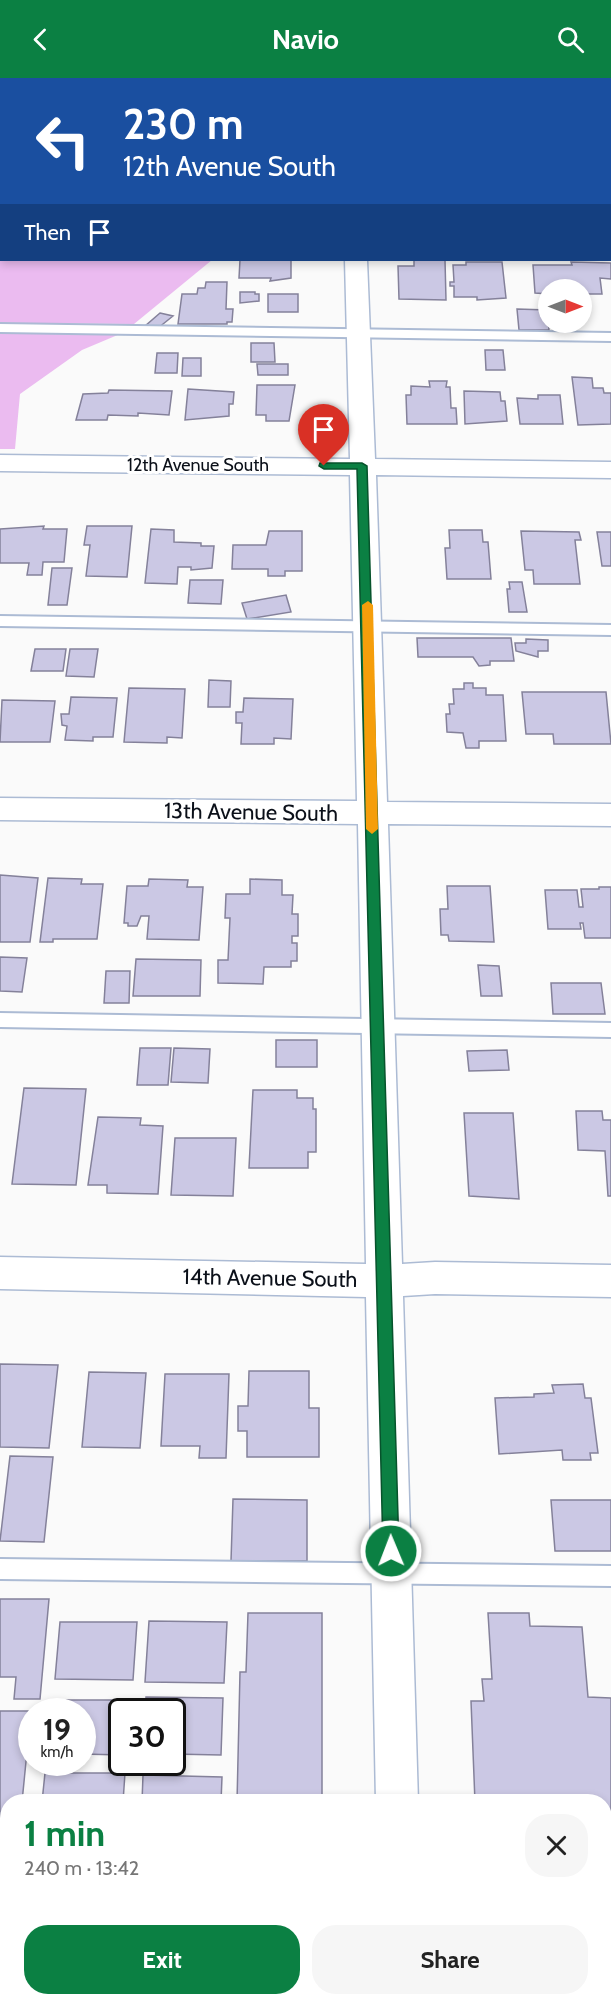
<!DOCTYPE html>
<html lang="en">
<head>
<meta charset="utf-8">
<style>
	body { margin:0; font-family:Cabin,sans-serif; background:#f6f6f6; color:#222; height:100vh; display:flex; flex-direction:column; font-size:22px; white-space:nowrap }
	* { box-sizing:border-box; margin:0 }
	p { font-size:20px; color:#767676 }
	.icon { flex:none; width:33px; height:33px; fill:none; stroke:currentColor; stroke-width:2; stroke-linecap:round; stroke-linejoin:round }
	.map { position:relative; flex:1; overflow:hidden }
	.side { position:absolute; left:0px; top:1716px; width:612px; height:212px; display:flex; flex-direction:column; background:#fff; border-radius:24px 24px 0 0; box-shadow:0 3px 9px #0003 }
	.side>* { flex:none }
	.top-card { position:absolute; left:0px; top:0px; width:612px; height:183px; box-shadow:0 3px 9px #0003; background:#1a4fa0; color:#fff; overflow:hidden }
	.needle { width:39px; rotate:90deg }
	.controls { position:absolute; left:538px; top:201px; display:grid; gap:12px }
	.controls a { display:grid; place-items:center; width:54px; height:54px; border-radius:50%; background:#fff; box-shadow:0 3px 9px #0003; font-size:30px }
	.speed { position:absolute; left:18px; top:1620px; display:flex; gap:12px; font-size:30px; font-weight:700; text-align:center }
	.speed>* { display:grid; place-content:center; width:78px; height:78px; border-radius:50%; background:#fff; box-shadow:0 3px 9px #0003; line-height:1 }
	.speed small { font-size:15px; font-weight:400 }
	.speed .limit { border:3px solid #111; border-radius:9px; background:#fff; color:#111 }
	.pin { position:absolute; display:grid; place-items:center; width:51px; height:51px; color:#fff; margin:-62px -26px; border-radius:50% 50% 50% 0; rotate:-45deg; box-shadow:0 0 6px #0007 }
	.pin .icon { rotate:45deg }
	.me { position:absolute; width:66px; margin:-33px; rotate:359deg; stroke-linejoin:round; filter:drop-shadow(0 0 4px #0008) }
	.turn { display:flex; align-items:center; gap:21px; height:126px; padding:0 24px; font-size:27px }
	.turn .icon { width:78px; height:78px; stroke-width:2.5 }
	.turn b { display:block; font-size:42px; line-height:51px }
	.then { display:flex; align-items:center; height:57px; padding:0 24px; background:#0003; gap:12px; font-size:22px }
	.round { display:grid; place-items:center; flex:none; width:63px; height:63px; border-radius:24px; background:#f6f6f6 }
	.overview { display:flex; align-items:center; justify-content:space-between; height:102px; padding:0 24px }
	h1 { font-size:36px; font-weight:700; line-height:45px; color:#0b8043 }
	.button { display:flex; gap:12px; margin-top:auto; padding:12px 24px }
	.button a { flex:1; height:69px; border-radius:24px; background:#0b8043; color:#fff; font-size:24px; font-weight:700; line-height:69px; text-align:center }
	.button a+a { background:#f6f6f6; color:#222 }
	header { display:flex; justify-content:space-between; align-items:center; height:78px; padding:0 24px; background:#0b8043; color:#fff; font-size:27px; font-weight:700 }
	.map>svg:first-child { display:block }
	.green { fill:#ebbbf0 }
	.building { fill:#cbc8e4; stroke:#84819a; stroke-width:1.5 }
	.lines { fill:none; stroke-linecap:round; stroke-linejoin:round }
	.lane-casing { stroke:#acbbd4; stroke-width:4 }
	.street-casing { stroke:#acbbd4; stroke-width:3 }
	.secondary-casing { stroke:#acbbd4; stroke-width:3 }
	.lane { fill:#fff; fill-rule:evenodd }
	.street { fill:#fff; fill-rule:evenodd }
	.secondary { fill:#fff; fill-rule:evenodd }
	.route { fill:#0b8043; stroke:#07532c; stroke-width:1.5 }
	.slow { fill:#f59e0b }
	.labels { text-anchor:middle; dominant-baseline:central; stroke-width:6; stroke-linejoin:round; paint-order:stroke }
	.far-street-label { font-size:18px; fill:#0b1019; stroke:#fff }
	.street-label { font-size:22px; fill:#0b1019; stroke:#fff }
</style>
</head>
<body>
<header><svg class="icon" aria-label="back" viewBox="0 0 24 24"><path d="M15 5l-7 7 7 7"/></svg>Navio<svg class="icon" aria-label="search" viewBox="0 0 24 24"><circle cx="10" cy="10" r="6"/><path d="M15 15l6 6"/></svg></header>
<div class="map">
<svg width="611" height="1927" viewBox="0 0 611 1927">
	<rect width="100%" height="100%" fill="#fafafa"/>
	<path class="green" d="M 0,149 L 2,182 L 212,182 L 134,246 L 0,245 Z
		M 0,256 L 120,256 L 82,272 L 20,316 L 15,371 L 0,371 Z"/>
	<path class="building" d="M 240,182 L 291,182 L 291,200 L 270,203 L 271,200 L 239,200 Z
		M 414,182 L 445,182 L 446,222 L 399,221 L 398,188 L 414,188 Z
		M 466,184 L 502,184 L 506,220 L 477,222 L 477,219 L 454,219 L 454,208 L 450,208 L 450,204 L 454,204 L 453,187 L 466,187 Z
		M 571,184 L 611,185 L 611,201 L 600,200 L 602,216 L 582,216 L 582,212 L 549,212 L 549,216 L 535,215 L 533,187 L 572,187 Z
		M 206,204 L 227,204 L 226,231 L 233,231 L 232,244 L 227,244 L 227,246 L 178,246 L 182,216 L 197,216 L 198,210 L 205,210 Z
		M 240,214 L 255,214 L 255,216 L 259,216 L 259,223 L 240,225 Z
		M 268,216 L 298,216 L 298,234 L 268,234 Z
		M 517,231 L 547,232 L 549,252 L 519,252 Z
		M 160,235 L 173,238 L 158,250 L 144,249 Z
		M 251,265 L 274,265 L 275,284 L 251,284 Z
		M 485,272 L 503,272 L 505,292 L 486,292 Z
		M 157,275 L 178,275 L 177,295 L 155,295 Z
		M 183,280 L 201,280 L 201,298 L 182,298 Z
		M 257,286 L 288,286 L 288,297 L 258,297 Z
		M 572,299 L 592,300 L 593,310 L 603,310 L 604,315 L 611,315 L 611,346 L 578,347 Z
		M 429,303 L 447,303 L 446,309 L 450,309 L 451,330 L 456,330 L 457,346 L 407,346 L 406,317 L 411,317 L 411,308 L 430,309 Z
		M 257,307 L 295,307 L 289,343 L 266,343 L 266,337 L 256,337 Z
		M 188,311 L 234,314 L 233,326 L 229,326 L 229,338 L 185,342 Z
		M 109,312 L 172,313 L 169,337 L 138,335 L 138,338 L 108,337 L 107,342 L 76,342 L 83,316 L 108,315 Z
		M 464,313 L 500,314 L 501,323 L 505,323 L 507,343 L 465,346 Z
		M 538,317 L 560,317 L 563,346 L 520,346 L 517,320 L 538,321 Z
		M 44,448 L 43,451 L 67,451 L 64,484 L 43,484 L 42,497 L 27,497 L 29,485 L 0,485 L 0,451 Z
		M 87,448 L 132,448 L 127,499 L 86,498 L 90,467 L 84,467 Z
		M 151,451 L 174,452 L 174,464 L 201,465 L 201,468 L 214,468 L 212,490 L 191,492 L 191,489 L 178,489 L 177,506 L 145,505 Z
		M 449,452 L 482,452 L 483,464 L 488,464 L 491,501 L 447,501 L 445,470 L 450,470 Z
		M 269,453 L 302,453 L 302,493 L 285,493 L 285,498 L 268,498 L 268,491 L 232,491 L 233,467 L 266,467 Z
		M 521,453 L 579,454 L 581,462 L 575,462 L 580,506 L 534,506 L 533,492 L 525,492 Z
		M 597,454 L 611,454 L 611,488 L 602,488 Z
		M 52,490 L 72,490 L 67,527 L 48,527 Z
		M 190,502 L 223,502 L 221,526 L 188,525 Z
		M 509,504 L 522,504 L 527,534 L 509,534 L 507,511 L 510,511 Z
		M 286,517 L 291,534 L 247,541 L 242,525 Z
		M 417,560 L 511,560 L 514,583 L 490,583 L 490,587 L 479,588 L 473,579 L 418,579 Z
		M 526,561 L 548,562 L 548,573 L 538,573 L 538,579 L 516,573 L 515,565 L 526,565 Z
		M 35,571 L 66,571 L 63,593 L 31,593 Z
		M 70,571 L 98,571 L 94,599 L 66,598 Z
		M 209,602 L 231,603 L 230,629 L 208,629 Z
		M 464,605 L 473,605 L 473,610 L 486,610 L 486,617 L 503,617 L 506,663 L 479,663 L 479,670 L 466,670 L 463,655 L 447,654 L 446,636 L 450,636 L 449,626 L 454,626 L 453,611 L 464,611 Z
		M 129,610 L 185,611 L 182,660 L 167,659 L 167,665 L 124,664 Z
		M 522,614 L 606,614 L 611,666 L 554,666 L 553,656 L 526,656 Z
		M 71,619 L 117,620 L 113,659 L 93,659 L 93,663 L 65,662 L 67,648 L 62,647 L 61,636 L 69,636 Z
		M 244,620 L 293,621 L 291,661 L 274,660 L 274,666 L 241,666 L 242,645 L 236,645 L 236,634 L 243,634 Z
		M 2,622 L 55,623 L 50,664 L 0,664 Z
		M 0,797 L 38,800 L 30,864 L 0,864 Z
		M 48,800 L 82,801 L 81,806 L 103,806 L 97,861 L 53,861 L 53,864 L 40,864 Z
		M 149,801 L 188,802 L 187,809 L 203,809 L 199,862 L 147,861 L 149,838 L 141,838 L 137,848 L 128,848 L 128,845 L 124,845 L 127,808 L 148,808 Z
		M 250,801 L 282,802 L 282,817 L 293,817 L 292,836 L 298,836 L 298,858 L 292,858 L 292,865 L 297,865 L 297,883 L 291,883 L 291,889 L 264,889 L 263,906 L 218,905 L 218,882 L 228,882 L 230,840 L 225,840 L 226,816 L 250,816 Z
		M 447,808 L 490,808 L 494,864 L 449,863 L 448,857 L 441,857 L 440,831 L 448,831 Z
		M 599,809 L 611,809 L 611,860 L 585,860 L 583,845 L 580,845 L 581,851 L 548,851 L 545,812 L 577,812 L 579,829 L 583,829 L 581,811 L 599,811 Z
		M 0,879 L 27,880 L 22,914 L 0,913 Z
		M 136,881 L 201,882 L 200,918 L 133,918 Z
		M 478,887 L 499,888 L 502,918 L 481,918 Z
		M 106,893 L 130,893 L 129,925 L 104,925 Z
		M 551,905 L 601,905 L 605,936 L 553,936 Z
		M 276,962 L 317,962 L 317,989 L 276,989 Z
		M 140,970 L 171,970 L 168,1007 L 137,1007 Z
		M 174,970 L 210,971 L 208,1005 L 171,1004 Z
		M 507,972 L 509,992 L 469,993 L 467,973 Z
		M 24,1010 L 86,1011 L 76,1107 L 12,1106 Z
		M 253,1012 L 297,1012 L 297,1020 L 313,1020 L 313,1031 L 316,1031 L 316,1074 L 308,1074 L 308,1090 L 249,1090 Z
		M 576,1033 L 602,1033 L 603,1042 L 611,1042 L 611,1118 L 608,1118 L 605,1073 L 578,1072 Z
		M 464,1035 L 513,1035 L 519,1121 L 469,1118 Z
		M 98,1039 L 141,1040 L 140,1047 L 163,1048 L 158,1116 L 107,1115 L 107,1107 L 88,1107 Z
		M 175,1060 L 236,1060 L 233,1118 L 171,1117 Z
		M 0,1286 L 58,1287 L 49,1370 L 0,1369 Z
		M 249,1293 L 309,1293 L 309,1330 L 319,1330 L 319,1379 L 247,1379 L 247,1353 L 238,1353 L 238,1328 L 248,1328 Z
		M 89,1294 L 146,1295 L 140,1370 L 82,1369 Z
		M 165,1296 L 229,1296 L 226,1380 L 199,1380 L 200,1368 L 161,1368 Z
		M 583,1306 L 585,1320 L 591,1320 L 598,1375 L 590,1375 L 591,1382 L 563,1382 L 562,1372 L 499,1376 L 495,1320 L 534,1319 L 534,1316 L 554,1315 L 552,1307 Z
		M 10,1378 L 53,1379 L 44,1464 L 0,1463 Z
		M 233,1421 L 307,1422 L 307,1483 L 231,1483 Z
		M 551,1422 L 611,1422 L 611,1473 L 555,1473 Z
		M 0,1521 L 49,1521 L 40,1621 L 14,1621 L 16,1599 L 0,1599 Z
		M 248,1535 L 322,1535 L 322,1724 L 237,1724 L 240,1594 L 246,1594 Z
		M 488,1535 L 529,1535 L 530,1548 L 582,1549 L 588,1619 L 611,1620 L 611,1803 L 604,1803 L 604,1724 L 475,1724 L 471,1623 L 484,1623 L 482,1601 L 492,1601 Z
		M 149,1543 L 227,1544 L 224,1605 L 145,1604 Z
		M 60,1544 L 137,1544 L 133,1602 L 55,1601 Z
		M 146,1619 L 223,1620 L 221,1677 L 172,1676 L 172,1634 L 145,1634 Z
		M 54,1622 L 128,1622 L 128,1634 L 122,1634 L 122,1677 L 82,1676 L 82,1634 L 53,1634 Z
		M 0,1633 L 31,1633 L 22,1724 L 8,1724 L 8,1801 L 0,1801 Z
		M 45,1695 L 125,1695 L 123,1724 L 42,1724 Z
		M 143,1697 L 222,1699 L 221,1724 L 142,1724 Z"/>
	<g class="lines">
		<defs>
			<path id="lane" d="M 0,41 L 2,41 L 2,47 L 0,47 Z
				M 0,246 L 611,255 L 611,263 L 0,254 Z
				M 0,538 L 611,547 L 611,557 L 0,548 Z
				M 0,935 L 611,945 L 611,959 L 0,949 Z
				M 0,1481 L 611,1488 L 611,1508 L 0,1501 Z
				M 26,1920 L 48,1920 L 49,1927 L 27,1927 Z"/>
			<path id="street" d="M 340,0 L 360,0 L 360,2 L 340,2 Z
				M 610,72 L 611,72 L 611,84 L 610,84 Z
				M 0,126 L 2,126 L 2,140 L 0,140 Z
				M 610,133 L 611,133 L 611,147 L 610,147 Z
				M 345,182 L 367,182 L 375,381 L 611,384 L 611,400 L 376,397 L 387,724 L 611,726 L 611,748 L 388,746 L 402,1186 L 435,1184 L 611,1187 L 611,1219 L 435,1216 L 403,1218 L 418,1724 L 376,1724 L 366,1219 L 0,1211 L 0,1179 L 366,1186 L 358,746 L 0,742 L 0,720 L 357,723 L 350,397 L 0,393 L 0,377 L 350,381 Z"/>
			<path id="secondary" d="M 604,1859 L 611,1859 L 611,1903 L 604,1903 Z
				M 0,1893 L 8,1893 L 8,1920 L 29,1920 L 26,1927 L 0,1927 Z
				M 118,1920 L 427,1920 L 430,1927 L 121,1927 Z"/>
		</defs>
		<use href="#lane" class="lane-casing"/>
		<use href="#street" class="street-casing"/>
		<use href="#secondary" class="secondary-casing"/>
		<use href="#lane" class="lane"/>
		<use href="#street" class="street"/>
		<use href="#secondary" class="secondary"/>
	</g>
	<path class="route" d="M 320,385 L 362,385 L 367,388 L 399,1473 L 397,1479 L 391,1481 L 385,1479 L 383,1473 L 357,391 L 324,391 L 319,388 Z"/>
	<path class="slow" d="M 368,523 L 373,527 L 378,751 L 372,756 L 366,751 L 362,527 Z"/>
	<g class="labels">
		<g class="far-street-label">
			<text x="198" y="387">12th Avenue South</text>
		</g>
		<g class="street-label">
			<text transform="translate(251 734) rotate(1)">13th Avenue South</text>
			<text transform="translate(270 1200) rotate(1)">14th Avenue South</text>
		</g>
	</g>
</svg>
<div class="controls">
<a><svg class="needle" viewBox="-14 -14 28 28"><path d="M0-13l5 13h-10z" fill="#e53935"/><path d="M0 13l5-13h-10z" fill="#767676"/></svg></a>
</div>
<div class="speed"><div>19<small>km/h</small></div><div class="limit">30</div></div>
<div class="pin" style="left:324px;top:388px;background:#d93025"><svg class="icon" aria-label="arrive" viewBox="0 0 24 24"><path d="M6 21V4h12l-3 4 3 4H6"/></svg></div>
<svg class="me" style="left:391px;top:1473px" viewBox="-20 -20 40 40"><circle r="17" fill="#0b8043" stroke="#fff" stroke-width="3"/><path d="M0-11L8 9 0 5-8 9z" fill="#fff"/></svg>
<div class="top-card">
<div class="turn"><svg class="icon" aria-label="left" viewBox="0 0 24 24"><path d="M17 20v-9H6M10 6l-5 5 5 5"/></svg><div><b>230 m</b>12th Avenue South</div></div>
<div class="then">Then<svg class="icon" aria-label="arrive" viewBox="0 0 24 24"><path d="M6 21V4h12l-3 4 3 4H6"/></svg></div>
</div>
<section class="side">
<div class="overview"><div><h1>1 min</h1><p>240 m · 13:42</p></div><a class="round"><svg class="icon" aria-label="close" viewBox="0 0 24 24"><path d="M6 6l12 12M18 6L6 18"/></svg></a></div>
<div class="button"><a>Exit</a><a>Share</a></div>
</section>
</div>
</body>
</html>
